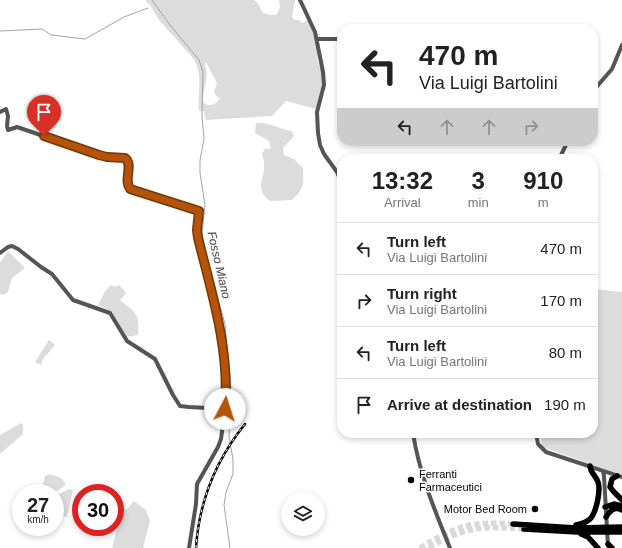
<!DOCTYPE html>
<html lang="en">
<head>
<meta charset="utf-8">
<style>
	body { margin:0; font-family:Arial,sans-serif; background:#f2f2f2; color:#222; height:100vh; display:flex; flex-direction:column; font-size:15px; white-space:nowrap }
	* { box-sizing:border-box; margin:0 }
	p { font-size:13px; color:#767676 }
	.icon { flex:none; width:22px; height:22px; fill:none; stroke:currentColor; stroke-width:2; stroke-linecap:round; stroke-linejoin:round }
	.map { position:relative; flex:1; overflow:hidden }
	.panel { position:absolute; left:337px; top:154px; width:261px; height:284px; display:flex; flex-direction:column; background:#fff; border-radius:16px; box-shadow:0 2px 6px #0003 }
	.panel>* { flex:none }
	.guide { position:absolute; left:337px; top:24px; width:261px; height:122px; border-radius:16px; box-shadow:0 2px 6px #0003; background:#fff; color:#222; overflow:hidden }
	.controls { position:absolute; left:281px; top:492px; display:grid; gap:8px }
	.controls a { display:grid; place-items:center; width:44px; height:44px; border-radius:50%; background:#fff; box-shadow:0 2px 6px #0003; font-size:20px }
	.speed { position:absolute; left:12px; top:484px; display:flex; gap:8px; font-size:20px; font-weight:700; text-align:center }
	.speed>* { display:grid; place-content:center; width:52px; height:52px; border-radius:50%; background:#fff; box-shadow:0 2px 6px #0003; line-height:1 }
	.speed small { font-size:10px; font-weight:400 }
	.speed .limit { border:6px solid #d22; background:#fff; color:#111 }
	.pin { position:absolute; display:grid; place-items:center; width:34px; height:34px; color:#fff; margin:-41px -17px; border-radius:50% 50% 50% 0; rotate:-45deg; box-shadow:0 0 4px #0007 }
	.pin .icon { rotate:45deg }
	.me { position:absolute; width:44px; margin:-22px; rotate:5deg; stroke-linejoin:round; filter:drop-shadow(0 0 3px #0008) }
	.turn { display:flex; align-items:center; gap:14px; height:84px; padding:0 16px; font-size:18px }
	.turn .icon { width:52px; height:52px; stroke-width:2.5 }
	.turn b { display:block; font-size:28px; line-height:34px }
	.lanes { display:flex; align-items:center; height:38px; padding:0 16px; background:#0003; justify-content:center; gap:20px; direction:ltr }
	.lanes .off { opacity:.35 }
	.eta { display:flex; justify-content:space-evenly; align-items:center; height:68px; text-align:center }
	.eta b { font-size:24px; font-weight:800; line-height:28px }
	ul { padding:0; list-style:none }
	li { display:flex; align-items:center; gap:12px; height:52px; padding:0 16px; border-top:1px solid #e0e0e0 }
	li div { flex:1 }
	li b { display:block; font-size:15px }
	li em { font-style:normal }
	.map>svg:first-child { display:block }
	.green { fill:#dcdcdc; fill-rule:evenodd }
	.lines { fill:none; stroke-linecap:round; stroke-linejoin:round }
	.stream { stroke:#a3a3a3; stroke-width:1 }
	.highway-tunnel { stroke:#d9d9d9; stroke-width:5.5; stroke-dasharray:5.5 3; stroke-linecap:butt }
	.minor { stroke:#555; stroke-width:4 }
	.highway { stroke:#000; stroke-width:5.5 }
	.rail-casing { stroke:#000; stroke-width:2.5 }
	.rail { stroke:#fff; stroke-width:1; stroke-dasharray:3; stroke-linecap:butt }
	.route-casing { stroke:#753606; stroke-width:10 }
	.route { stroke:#b45309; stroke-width:7 }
	.poi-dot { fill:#000; stroke:#fff; stroke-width:1.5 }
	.labels { text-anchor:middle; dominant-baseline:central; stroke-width:3; stroke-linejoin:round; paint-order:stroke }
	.poi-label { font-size:11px; fill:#000; stroke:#fff; text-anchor:start }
	.water-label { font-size:12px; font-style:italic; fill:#444; stroke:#fff }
</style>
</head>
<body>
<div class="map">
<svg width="622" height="548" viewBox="0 0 622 548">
	<rect width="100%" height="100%" fill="#fff"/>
	<path class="green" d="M 145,0 L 254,0 C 265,7 255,15 276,15 L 280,8 L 279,0 L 295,0 L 292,17 L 295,20 L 299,20 L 302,23 L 308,20 C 313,29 315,39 317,49 C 318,56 316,63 321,68 L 322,85 L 316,109 L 286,101 L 272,116 L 206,120 L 204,111 L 199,111 C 197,93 204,75 193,58 L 159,20 L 150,5 ZM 206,62 L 217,83 L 214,92 L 217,97 L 220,98 C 216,105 209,108 203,102 L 203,96 L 207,75 L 205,65 Z
		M 256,123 C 268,122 280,129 292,131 L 294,136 L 283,148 L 284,155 L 294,159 L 303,168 C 304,184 304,189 292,200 L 270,201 C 253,188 266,179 264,163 C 264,160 262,156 262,153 L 265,149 L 271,149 L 269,141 L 255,133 Z
		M 8,251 L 25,268 L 12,278 L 8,292 L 3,295 L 0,294 L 0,263 Z
		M 111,285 L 115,287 L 119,285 L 126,293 L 120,300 C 136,313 140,314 138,335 L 126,337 L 112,313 L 113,312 L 98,305 L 105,291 Z
		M 593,289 L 622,292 L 622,475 L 545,448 L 542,446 L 540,433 L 593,433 Z
		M 49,340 L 55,345 L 43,359 L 41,365 L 35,362 Z
		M 21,423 L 23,425 L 23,434 L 0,454 L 0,435 Z
		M 50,474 L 61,478 L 66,484 C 59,492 51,493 41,493 L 45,476 Z
		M 69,489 L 73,490 L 67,517 L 58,515 L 55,525 L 55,496 Z
		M 134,501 L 146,510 L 150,521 L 143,548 L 112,548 L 122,510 L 127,509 Z"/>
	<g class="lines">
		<path class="stream" d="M 152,0 L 170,25 L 199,60 L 203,72 L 202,117 L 204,139 L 200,160 L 200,173 L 205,205 L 202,233 L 206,254 L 225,324 L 231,389 L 229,437 L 233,459 L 233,474 L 226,492 L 224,505 L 230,548
			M 0,31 L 42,29 L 51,35 L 85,39 L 124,17 L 148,8"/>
		<path class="highway-tunnel" d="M 420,548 C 455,526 472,521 513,524
			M 429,548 C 466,526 483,526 524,529"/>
		<path class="minor" d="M 300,0 L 315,32 L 323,72 L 324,85 L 317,112 L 318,133 L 320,145 L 324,154 L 337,172 L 342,184
			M 317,39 L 342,39
			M 593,91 L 612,69 L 622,45
			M 0,112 L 6,109 L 8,116 L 7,126 L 8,130 L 17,127 L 99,155 L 107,157 L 125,158 C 134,165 123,179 130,189 L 199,211 L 197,230 L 198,238 C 212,294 231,351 225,409
			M 559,159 L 568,141
			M 0,253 L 8,247 L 12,246 L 18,249 L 41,267 L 52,274 L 73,300 L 110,313 L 127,341 L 155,359 L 173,395 L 180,406 L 189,407 L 225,409 L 221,439 L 218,447 L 197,484 L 196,504 L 189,548
			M 413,433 C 419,473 435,511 450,548
			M 536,433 L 538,444 L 546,452 L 622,477
			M 603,471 L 604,476 L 608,546"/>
		<path class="highway" d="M 617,476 L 612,479 L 610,487 L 614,492 L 622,500
			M 605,507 L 614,504 L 622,506
			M 606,517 C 610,511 614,506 622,510
			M 513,524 L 576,528 L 622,527
			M 576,525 C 581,524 586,523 590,519 C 596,513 601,491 598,482 C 596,476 590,472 590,466
			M 524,529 L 577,532 L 622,532
			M 581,534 L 588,537 L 598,548
			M 608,544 L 612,548"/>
		<defs>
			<path id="rail" d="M 196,548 C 199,501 216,460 245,424"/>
		</defs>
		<use href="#rail" class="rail-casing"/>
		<use href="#rail" class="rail"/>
	</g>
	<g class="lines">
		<defs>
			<path id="route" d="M 44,136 L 99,155 L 107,157 L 125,158 C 134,165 123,179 130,189 L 199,211 L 197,230 L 198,238 C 212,294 230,351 225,409"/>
		</defs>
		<use href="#route" class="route-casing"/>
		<use href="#route" class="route"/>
	</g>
	<g class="poi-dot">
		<circle cx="411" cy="480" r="4"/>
		<circle cx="535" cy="509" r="4"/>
	</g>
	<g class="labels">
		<g class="poi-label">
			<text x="419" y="474">Ferranti<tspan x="419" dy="13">Farmaceutici</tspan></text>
			<text x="527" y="509" text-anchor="end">Motor Bed Room</text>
		</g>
		<g class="water-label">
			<text transform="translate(219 265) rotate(77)">Fosso Miano</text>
		</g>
	</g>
</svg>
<div class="controls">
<a><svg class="icon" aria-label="layers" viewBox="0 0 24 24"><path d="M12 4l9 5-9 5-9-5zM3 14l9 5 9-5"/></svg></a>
</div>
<div class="speed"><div>27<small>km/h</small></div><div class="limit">30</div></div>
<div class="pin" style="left:44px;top:136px;background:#d93025"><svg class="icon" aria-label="arrive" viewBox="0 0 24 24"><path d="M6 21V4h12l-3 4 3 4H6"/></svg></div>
<svg class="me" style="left:225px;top:409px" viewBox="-20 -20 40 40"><circle r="19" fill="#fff"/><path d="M0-13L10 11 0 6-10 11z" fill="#b45309"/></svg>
<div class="guide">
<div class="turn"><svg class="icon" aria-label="left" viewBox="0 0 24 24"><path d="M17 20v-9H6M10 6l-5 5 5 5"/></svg><div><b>470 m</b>Via Luigi Bartolini</div></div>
<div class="lanes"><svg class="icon" aria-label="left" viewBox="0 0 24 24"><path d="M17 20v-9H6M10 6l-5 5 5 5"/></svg><svg class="icon off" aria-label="ahead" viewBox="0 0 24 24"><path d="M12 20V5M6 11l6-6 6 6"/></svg><svg class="icon off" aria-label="ahead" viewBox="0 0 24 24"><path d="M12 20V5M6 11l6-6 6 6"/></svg><svg class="icon off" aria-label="right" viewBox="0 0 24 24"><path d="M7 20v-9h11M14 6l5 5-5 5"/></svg></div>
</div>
<section class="panel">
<div class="eta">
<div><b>13:32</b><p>Arrival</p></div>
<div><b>3</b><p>min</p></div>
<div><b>910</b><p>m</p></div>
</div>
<ul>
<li><svg class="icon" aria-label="left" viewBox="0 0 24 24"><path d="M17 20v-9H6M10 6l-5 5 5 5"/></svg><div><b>Turn left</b><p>Via Luigi Bartolini</p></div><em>470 m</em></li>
<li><svg class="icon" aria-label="right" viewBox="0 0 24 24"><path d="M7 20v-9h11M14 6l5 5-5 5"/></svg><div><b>Turn right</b><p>Via Luigi Bartolini</p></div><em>170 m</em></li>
<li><svg class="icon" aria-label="left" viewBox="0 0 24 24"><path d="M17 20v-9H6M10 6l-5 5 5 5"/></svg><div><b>Turn left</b><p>Via Luigi Bartolini</p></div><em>80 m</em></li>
<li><svg class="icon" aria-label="arrive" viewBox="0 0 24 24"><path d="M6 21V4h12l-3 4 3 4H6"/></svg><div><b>Arrive at destination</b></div><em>190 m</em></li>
</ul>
</section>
</div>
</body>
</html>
